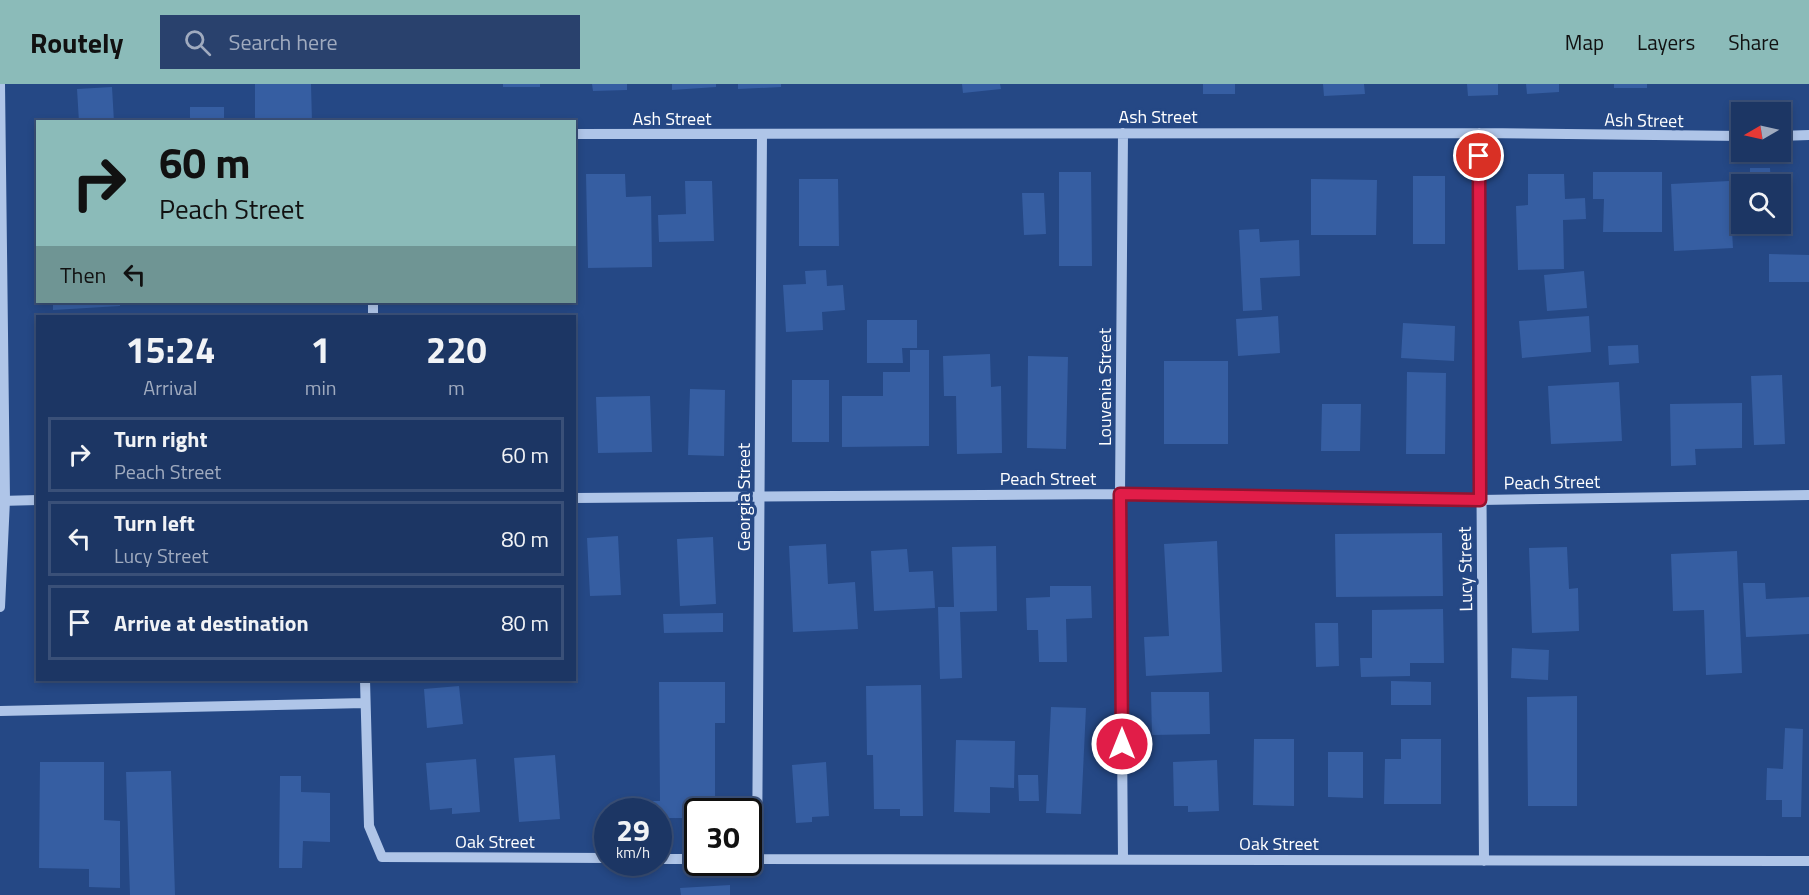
<!DOCTYPE html>
<html lang="en">
<head>
<meta charset="utf-8">
<style>
	body { margin:0; font-family:"Titillium Web",sans-serif; background:#29416d; color:#f1f3f6; height:100vh; display:flex; flex-direction:column; font-size:22px; white-space:nowrap }
	* { box-sizing:border-box; margin:0 }
	p { font-size:20px; color:#a0abbf }
	.icon { flex:none; width:33px; height:33px; fill:none; stroke:currentColor; stroke-width:2; stroke-linecap:round; stroke-linejoin:round }
	.map { position:relative; flex:1; overflow:hidden }
	.drawer { position:absolute; left:36px; top:231px; width:540px; height:366px; display:flex; flex-direction:column; background:#1c3664; border-radius:0px; box-shadow:0 3px 9px #0003,0 0 0 2px #3a5078 }
	.drawer>* { flex:none }
	.top-card { position:absolute; left:36px; top:36px; width:540px; height:183px; border-radius:0px; box-shadow:0 3px 9px #0003,0 0 0 2px #3a5078; background:#8bbbb9; color:#111; overflow:hidden }
	.needle { width:39px; rotate:261deg }
	.controls { position:absolute; left:1731px; top:18px; display:grid; gap:12px }
	.controls a { display:grid; place-items:center; width:60px; height:60px; border-radius:0px; background:#1c3664; box-shadow:0 3px 9px #0003,0 0 0 2px #3a5078; font-size:30px }
	.speed { position:absolute; left:594px; top:714px; display:flex; gap:12px; font-size:30px; font-weight:700; text-align:center }
	.speed>* { display:grid; place-content:center; width:78px; height:78px; border-radius:50%; background:#1c3664; box-shadow:0 3px 9px #0003,0 0 0 2px #3a5078; line-height:1 }
	.speed small { font-size:15px; font-weight:400 }
	.speed .limit { border:3px solid #111; border-radius:9px; background:#fff; color:#111 }
	.pin { position:absolute; display:grid; place-items:center; width:51px; height:51px; color:#fff; margin:-26px; border:3px solid #fff; border-radius:50%; box-shadow:0 2px 6px #0007 }
	.me { position:absolute; width:66px; margin:-33px; rotate:0deg; stroke-linejoin:round; filter:drop-shadow(0 0 4px #0008) }
	.turn { display:flex; align-items:center; gap:21px; height:126px; padding:0 24px; font-size:27px }
	.turn .icon { width:78px; height:78px; stroke-width:2.5 }
	.turn b { display:block; font-size:42px; line-height:51px }
	.then { display:flex; align-items:center; height:57px; padding:0 24px; background:#0003; gap:12px; font-size:22px }
	.eta { display:flex; justify-content:space-evenly; align-items:center; height:102px; text-align:center }
	.eta b { font-size:36px; font-weight:700; line-height:42px }
	ul { padding:0; list-style:none }
	li { display:flex; align-items:center; gap:18px; height:75px; margin:0 12px 9px; padding:0 12px; border:3px solid #3a5078; border-radius:0px }
	li div { flex:1 }
	li b { display:block; font-size:22px }
	li em { font-style:normal }
	header { display:flex; align-items:center; gap:36px; box-sizing:border-box; height:84px; padding:0 30px; background:#8bbbb9; color:#111 }
	header strong { font-size:28px }
	nav { display:flex; gap:33px; margin-inline-start:auto; font-size:21px }
	.search { width:420px; height:54px; background:#29416d; display:flex; align-items:center; gap:15px; box-sizing:border-box; padding:0 21px; border-radius:0px; color:#a0abbf; font-size:22px }
	.map>svg:first-child { display:block }
	.building { fill:#365ea2 }
	.lines { fill:none; stroke-linecap:round; stroke-linejoin:round }
	.minor { stroke:#afc5e8; stroke-width:10 }
	.route-casing { stroke:#92132f; stroke-width:15 }
	.route { stroke:#e11d48; stroke-width:10 }
	.labels { text-anchor:middle; dominant-baseline:central; stroke-width:6; stroke-linejoin:round; paint-order:stroke }
	.street-label { font-size:18px; fill:#fff; stroke:#254885 }
</style>
</head>
<body>
<header>
<strong>Routely</strong>
<div class="search"><svg class="icon" aria-label="search" viewBox="0 0 24 24"><circle cx="10" cy="10" r="6"/><path d="M15 15l6 6"/></svg>Search here</div>
<nav><a>Map</a><a>Layers</a><a>Share</a></nav>
</header>
<div class="map">
<svg width="1809" height="811" viewBox="0 0 1809 811">
	<rect width="100%" height="100%" fill="#254885"/>
	<path class="building" d="M 255,0 L 311,0 L 312,38 L 255,38 Z
		M 503,0 L 540,0 L 540,3 L 503,3 Z
		M 592,0 L 627,0 L 627,6 L 593,7 Z
		M 672,0 L 716,0 L 716,3 L 672,6 Z
		M 738,0 L 781,0 L 781,3 L 738,5 Z
		M 962,0 L 1000,0 L 1001,5 L 963,9 Z
		M 1203,0 L 1235,0 L 1235,10 L 1203,10 Z
		M 1323,0 L 1364,0 L 1365,10 L 1324,12 Z
		M 1467,0 L 1498,0 L 1498,11 L 1468,12 Z
		M 1526,0 L 1559,0 L 1559,8 L 1527,10 Z
		M 1614,0 L 1647,0 L 1647,4 L 1614,4 Z
		M 112,3 L 114,38 L 79,38 L 77,5 Z
		M 190,23 L 224,23 L 224,38 L 190,38 Z
		M 1750,84 L 1770,84 L 1771,100 L 1750,100 Z
		M 1059,88 L 1091,88 L 1092,182 L 1059,182 Z
		M 1593,88 L 1662,88 L 1662,148 L 1603,148 L 1604,115 L 1593,115 Z
		M 586,90 L 625,90 L 626,113 L 651,112 L 652,183 L 588,184 Z
		M 1528,90 L 1564,90 L 1565,115 L 1585,114 L 1586,135 L 1563,136 L 1564,185 L 1518,186 L 1516,122 L 1528,121 Z
		M 1413,92 L 1445,92 L 1445,160 L 1413,160 Z
		M 799,95 L 838,95 L 839,162 L 799,162 Z
		M 1311,95 L 1377,96 L 1376,151 L 1311,151 Z
		M 685,97 L 712,97 L 714,157 L 659,158 L 658,131 L 686,130 Z
		M 1729,97 L 1733,164 L 1674,167 L 1671,100 Z
		M 1022,109 L 1044,109 L 1046,150 L 1024,151 Z
		M 1259,145 L 1260,158 L 1299,156 L 1300,192 L 1260,194 L 1262,226 L 1243,227 L 1239,146 Z
		M 1769,170 L 1809,171 L 1809,198 L 1769,198 Z
		M 826,186 L 827,202 L 843,201 L 845,226 L 822,228 L 823,246 L 786,248 L 783,201 L 806,200 L 805,187 Z
		M 1584,187 L 1587,224 L 1547,227 L 1544,191 Z
		M 53,218 L 120,218 L 120,222 L 53,226 Z
		M 1278,232 L 1280,269 L 1238,272 L 1236,235 Z
		M 1589,232 L 1591,268 L 1522,274 L 1519,237 Z
		M 867,236 L 917,236 L 917,264 L 902,264 L 903,279 L 867,279 Z
		M 1403,239 L 1455,242 L 1454,277 L 1401,274 Z
		M 35,251 L 38,251 L 38,293 L 35,293 Z
		M 1638,261 L 1639,279 L 1609,281 L 1608,262 Z
		M 910,266 L 929,266 L 929,362 L 842,363 L 842,312 L 883,312 L 883,288 L 910,288 Z
		M 990,270 L 991,303 L 1001,302 L 1002,369 L 957,370 L 956,312 L 944,312 L 943,272 Z
		M 1028,272 L 1068,273 L 1066,365 L 1027,364 Z
		M 1164,277 L 1228,277 L 1228,360 L 1164,360 Z
		M 1407,288 L 1446,289 L 1445,370 L 1406,370 Z
		M 1782,291 L 1785,360 L 1754,361 L 1751,292 Z
		M 792,296 L 829,296 L 829,358 L 792,358 Z
		M 1619,298 L 1622,357 L 1551,360 L 1548,302 Z
		M 690,305 L 725,306 L 724,372 L 688,371 Z
		M 650,312 L 652,368 L 598,369 L 596,313 Z
		M 1742,319 L 1742,364 L 1695,365 L 1696,381 L 1671,382 L 1670,320 Z
		M 1322,320 L 1361,320 L 1360,367 L 1321,367 Z
		M 1442,449 L 1443,512 L 1336,513 L 1335,450 Z
		M 618,452 L 621,511 L 590,512 L 587,454 Z
		M 713,453 L 716,520 L 680,522 L 677,455 Z
		M 1217,457 L 1222,588 L 1146,592 L 1144,553 L 1169,552 L 1164,460 Z
		M 826,460 L 828,500 L 855,498 L 858,545 L 793,548 L 789,462 Z
		M 996,462 L 997,527 L 960,528 L 962,594 L 940,595 L 938,523 L 954,523 L 952,463 Z
		M 1567,463 L 1569,505 L 1578,504 L 1579,547 L 1532,549 L 1529,464 Z
		M 907,465 L 909,488 L 933,487 L 935,524 L 874,527 L 871,467 Z
		M 1737,467 L 1742,589 L 1706,591 L 1704,526 L 1673,527 L 1671,470 Z
		M 1743,499 L 1765,499 L 1766,515 L 1809,513 L 1809,550 L 1746,553 Z
		M 1050,502 L 1091,502 L 1092,534 L 1066,535 L 1067,578 L 1039,578 L 1038,546 L 1027,546 L 1026,514 L 1050,513 Z
		M 1443,525 L 1444,579 L 1410,579 L 1410,592 L 1361,593 L 1360,574 L 1372,574 L 1372,526 Z
		M 723,529 L 723,548 L 664,549 L 663,530 Z
		M 1315,539 L 1338,539 L 1339,582 L 1316,583 Z
		M 1512,564 L 1549,566 L 1548,596 L 1511,594 Z
		M 1391,597 L 1431,598 L 1431,621 L 1391,621 Z
		M 659,598 L 725,598 L 725,639 L 715,639 L 715,728 L 698,728 L 698,734 L 658,734 L 658,728 L 654,728 L 653,717 L 660,717 Z
		M 921,601 L 923,732 L 900,732 L 900,725 L 874,725 L 873,671 L 867,671 L 866,602 Z
		M 459,602 L 463,640 L 427,644 L 424,605 Z
		M 1151,608 L 1209,608 L 1210,650 L 1152,651 Z
		M 1577,612 L 1577,722 L 1528,722 L 1527,613 Z
		M 1051,623 L 1086,624 L 1081,730 L 1046,729 Z
		M 1785,644 L 1803,645 L 1801,733 L 1782,733 L 1782,716 L 1766,716 L 1767,684 L 1783,685 Z
		M 1254,655 L 1294,655 L 1294,722 L 1253,721 Z
		M 1401,655 L 1441,655 L 1441,720 L 1384,720 L 1385,675 L 1401,675 Z
		M 956,656 L 1015,657 L 1014,704 L 990,703 L 990,729 L 954,728 Z
		M 1328,668 L 1363,668 L 1363,714 L 1328,713 Z
		M 555,671 L 560,735 L 519,738 L 514,674 Z
		M 476,675 L 480,728 L 452,730 L 452,724 L 430,726 L 426,679 Z
		M 1217,676 L 1219,727 L 1188,728 L 1188,722 L 1174,722 L 1173,678 Z
		M 40,678 L 104,678 L 104,736 L 120,737 L 120,804 L 89,803 L 89,785 L 39,784 Z
		M 826,678 L 829,732 L 812,733 L 812,738 L 796,739 L 792,681 Z
		M 171,687 L 175,811 L 130,811 L 126,688 Z
		M 1018,691 L 1038,691 L 1039,717 L 1019,717 Z
		M 280,692 L 301,692 L 301,708 L 330,709 L 330,758 L 303,757 L 302,784 L 279,784 Z
		M 730,801 L 730,811 L 681,811 L 680,804 Z"/>
	<g class="lines">
		<path class="minor" d="M 1123,49 L 1120,410 L 1123,774
			M 1479,49 L 1484,777
			M 574,50 L 1479,49 L 1742,52
			M 1780,52 L 1809,51
			M 373,232 L 373,218
			M 574,414 L 1120,410 L 1480,416 L 1809,411
			M 0,417 L 38,416
			M 0,523 L 5,416 L 0,0
			M 365,596 L 369,742 L 382,773 L 608,774
			M 0,627 L 365,619
			M 658,775 L 698,775
			M 748,775 L 1809,777
			M 757,775 L 762,50"/>
	</g>
	<g class="lines">
		<defs>
			<path id="route" d="M 1122,660 L 1120,410 L 1480,416 L 1479,72"/>
		</defs>
		<use href="#route" class="route-casing"/>
		<use href="#route" class="route"/>
	</g>
	<g class="labels">
		<g class="street-label">
			<text x="1158" y="32">Ash Street</text>
			<text x="672" y="34">Ash Street</text>
			<text transform="translate(1644 36) rotate(1)">Ash Street</text>
			<text transform="translate(1104 303) rotate(-90)">Louvenia Street</text>
			<text x="1048" y="394">Peach Street</text>
			<text transform="translate(1552 398) rotate(-1)">Peach Street</text>
			<text transform="translate(743 413) rotate(-90)">Georgia Street</text>
			<text transform="translate(1465 485) rotate(-91)">Lucy Street</text>
			<text x="495" y="757">Oak Street</text>
			<text x="1279" y="759">Oak Street</text>
		</g>
	</g>
</svg>
<div class="controls">
<a><svg class="needle" viewBox="-14 -14 28 28"><path d="M0-13l5 13h-10z" fill="#e53935"/><path d="M0 13l5-13h-10z" fill="#a0abbf"/></svg></a>
<a><svg class="icon" aria-label="search" viewBox="0 0 24 24"><circle cx="10" cy="10" r="6"/><path d="M15 15l6 6"/></svg></a>
</div>
<div class="speed"><div>29<small>km/h</small></div><div class="limit">30</div></div>
<div class="pin" style="left:1479px;top:72px;background:#d93025"><svg class="icon" aria-label="arrive" viewBox="0 0 24 24"><path d="M6 21V4h12l-3 4 3 4H6"/></svg></div>
<svg class="me" style="left:1122px;top:660px" viewBox="-20 -20 40 40"><circle r="17" fill="#e11d48" stroke="#fff" stroke-width="3"/><path d="M0-11L8 9 0 5-8 9z" fill="#fff"/></svg>
<div class="top-card">
<div class="turn"><svg class="icon" aria-label="right" viewBox="0 0 24 24"><path d="M7 20v-9h11M14 6l5 5-5 5"/></svg><div><b>60 m</b>Peach Street</div></div>
<div class="then">Then<svg class="icon" aria-label="left" viewBox="0 0 24 24"><path d="M17 20v-9H6M10 6l-5 5 5 5"/></svg></div>
</div>
<section class="drawer">
<div class="eta">
<div><b>15:24</b><p>Arrival</p></div>
<div><b>1</b><p>min</p></div>
<div><b>220</b><p>m</p></div>
</div>
<ul>
<li><svg class="icon" aria-label="right" viewBox="0 0 24 24"><path d="M7 20v-9h11M14 6l5 5-5 5"/></svg><div><b>Turn right</b><p>Peach Street</p></div><em>60 m</em></li>
<li><svg class="icon" aria-label="left" viewBox="0 0 24 24"><path d="M17 20v-9H6M10 6l-5 5 5 5"/></svg><div><b>Turn left</b><p>Lucy Street</p></div><em>80 m</em></li>
<li><svg class="icon" aria-label="arrive" viewBox="0 0 24 24"><path d="M6 21V4h12l-3 4 3 4H6"/></svg><div><b>Arrive at destination</b></div><em>80 m</em></li>
</ul>
</section>
</div>
</body>
</html>
